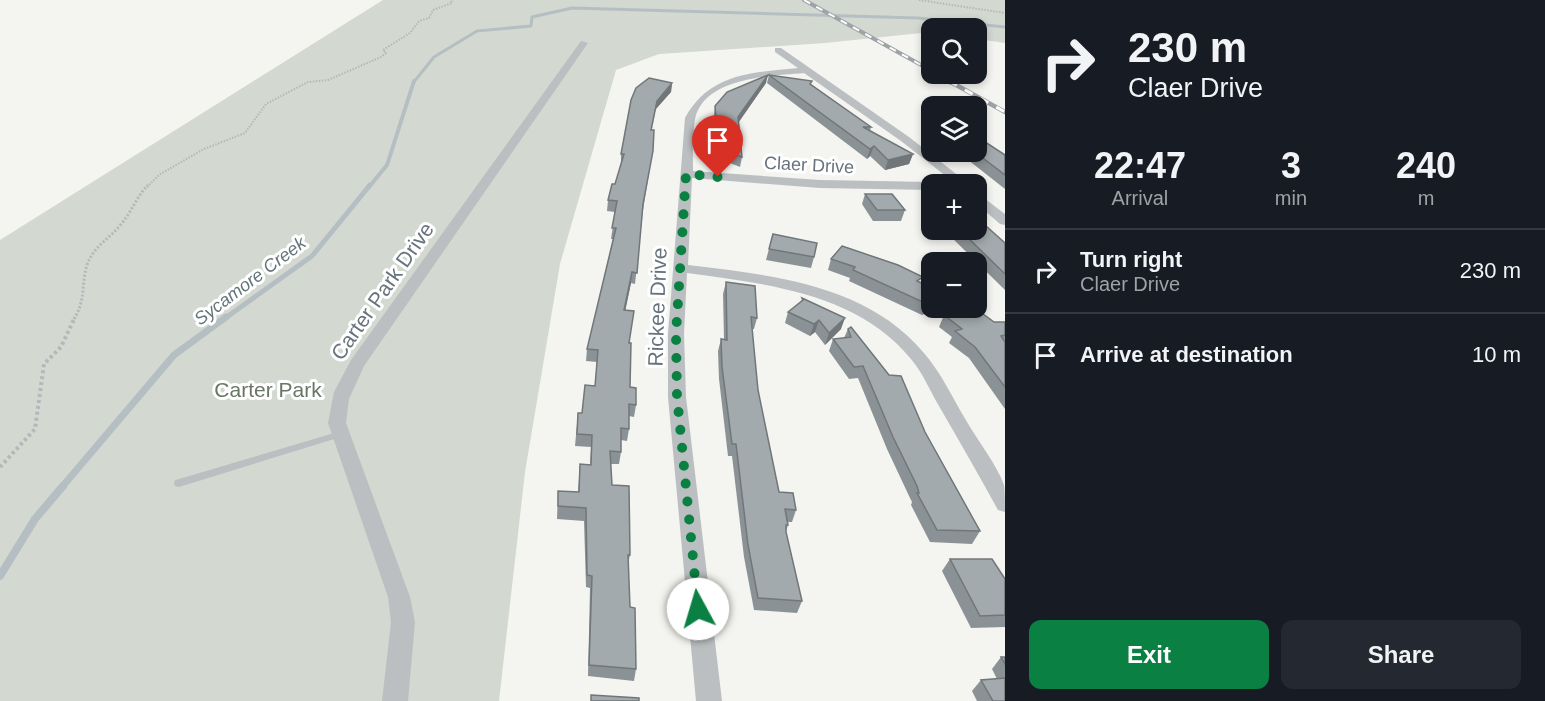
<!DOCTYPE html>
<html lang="en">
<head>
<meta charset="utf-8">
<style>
	body { margin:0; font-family:Helvetica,sans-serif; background:#242831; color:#f1f3f6; height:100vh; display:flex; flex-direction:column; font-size:22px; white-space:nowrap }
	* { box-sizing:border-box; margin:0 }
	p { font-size:20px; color:#9ea1a6 }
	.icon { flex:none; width:33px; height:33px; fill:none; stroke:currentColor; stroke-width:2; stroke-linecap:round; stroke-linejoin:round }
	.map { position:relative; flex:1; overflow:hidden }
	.details { display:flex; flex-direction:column; background:#171b24; width:540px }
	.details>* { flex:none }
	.guide { background:#171b24; color:#f1f3f6; overflow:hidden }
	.controls { position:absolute; left:921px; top:18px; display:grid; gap:12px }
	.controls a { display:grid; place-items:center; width:66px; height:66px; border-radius:12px; background:#171b24; box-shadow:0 3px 9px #0003; font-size:30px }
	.pin { position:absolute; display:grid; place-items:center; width:51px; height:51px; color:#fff; margin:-62px -26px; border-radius:50% 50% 50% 0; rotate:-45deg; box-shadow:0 0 6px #0007 }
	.pin .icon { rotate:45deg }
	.me { position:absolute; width:66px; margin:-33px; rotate:354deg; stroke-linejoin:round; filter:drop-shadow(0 0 4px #0008) }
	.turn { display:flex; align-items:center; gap:21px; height:126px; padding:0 24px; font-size:27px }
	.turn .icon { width:78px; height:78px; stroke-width:2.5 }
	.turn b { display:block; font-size:42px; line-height:51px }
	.eta { display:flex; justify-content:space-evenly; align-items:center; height:102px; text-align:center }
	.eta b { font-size:36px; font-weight:700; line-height:42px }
	.primary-button { display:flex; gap:12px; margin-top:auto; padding:12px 24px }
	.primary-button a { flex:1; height:69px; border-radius:12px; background:#0b8043; color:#fff; font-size:24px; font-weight:700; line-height:69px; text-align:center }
	.primary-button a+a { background:#242831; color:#f1f3f6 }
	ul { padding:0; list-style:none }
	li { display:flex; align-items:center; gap:18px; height:84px; padding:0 24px; border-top:2px solid #363941 }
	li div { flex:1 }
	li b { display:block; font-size:22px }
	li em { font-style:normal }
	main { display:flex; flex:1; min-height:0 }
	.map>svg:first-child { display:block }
	.green { fill:#d3d8d0 }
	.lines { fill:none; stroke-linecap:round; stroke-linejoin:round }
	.stream-far4 { stroke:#b5bfc3; stroke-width:3 }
	.stream-far3 { stroke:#b5bfc3; stroke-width:4 }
	.stream-far2 { stroke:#b5bfc3; stroke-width:5 }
	.stream-far1 { stroke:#b5bfc3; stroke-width:7 }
	.stream { stroke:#b5bfc3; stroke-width:8 }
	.path-far2 { stroke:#b5b8ba; stroke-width:2; stroke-dasharray:1.5 1.5; stroke-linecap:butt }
	.path-far1 { stroke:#b5b8ba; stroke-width:3; stroke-dasharray:2 2; stroke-linecap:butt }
	.path { stroke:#b5b8ba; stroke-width:4; stroke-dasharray:3 3; stroke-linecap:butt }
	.service { fill:#bbbfc1; fill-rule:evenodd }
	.minor { fill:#bbbfc1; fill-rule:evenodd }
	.rail-far1-casing { stroke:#9ea3a7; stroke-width:4 }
	.rail-casing { stroke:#9ea3a7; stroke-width:4.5 }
	.rail-far1 { stroke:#fff; stroke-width:2; stroke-dasharray:7; stroke-linecap:butt }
	.rail { stroke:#fff; stroke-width:3; stroke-dasharray:9; stroke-linecap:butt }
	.wall { fill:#8b9295 }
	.shaded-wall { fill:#717779 }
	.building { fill:#a2aaad; stroke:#717779; stroke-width:1.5 }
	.route { stroke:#0b8043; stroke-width:10; stroke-dasharray:0 18 }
	.labels { text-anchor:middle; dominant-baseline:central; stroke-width:6; stroke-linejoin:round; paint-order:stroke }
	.far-street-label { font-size:18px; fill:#67747d; stroke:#fff }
	.far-water-label { font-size:18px; font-style:italic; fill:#63757b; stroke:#fff }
	.street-label { font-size:21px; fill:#67747d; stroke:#fff }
	.park-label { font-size:21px; fill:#697665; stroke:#fff }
</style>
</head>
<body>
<main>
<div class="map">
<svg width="1005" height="701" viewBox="0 0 1005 701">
	<rect width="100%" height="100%" fill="#f4f4f0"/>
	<path class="green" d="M 383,0 L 1005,0 L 1005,43 L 977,39 L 976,28 L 932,28 L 931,32 L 825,43 L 659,54 L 616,70 L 560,264 L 525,472 L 499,701 L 0,701 L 0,240 Z"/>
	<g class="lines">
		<path class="stream-far4" d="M 413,83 L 434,57 L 477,31 L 531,26 L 532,17 L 572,8 L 918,18 L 1005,27"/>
		<path class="stream-far3" d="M 369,187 L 387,165 L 414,81"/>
		<path class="stream-far2" d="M 224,319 L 312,256 L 370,185"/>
		<path class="stream-far1" d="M 62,487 L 174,355 L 226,317"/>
		<path class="stream" d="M 0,576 L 35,519 L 63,486"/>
		<path class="path-far2" d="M 919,0 L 1005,13
			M 147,187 L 159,175 L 204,149 L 245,133 L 266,104 L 308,82 L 328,80 L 381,57 L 386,53 L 383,50 L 410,33 L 419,21 L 429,18 L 433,10 L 452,3 L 451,0"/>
		<path class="path-far1" d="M 74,319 C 86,300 81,285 87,265 C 94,245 110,239 122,223 C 132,211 137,196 148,185"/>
		<path class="path" d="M 0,467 L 35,429 L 44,364 L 61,347 L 75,317"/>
		<path class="service" d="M 341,431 L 344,432 L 346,434 L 344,436 L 179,487 L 175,486 L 174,483 L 175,480 L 179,479 Z"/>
		<path class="minor" d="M 581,41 L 588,43 L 364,366 L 349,399 L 346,423 L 410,597 L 415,622 L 408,701 L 382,701 L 391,622 L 388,597 L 328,423 L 334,392 L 351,360 Z
			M 775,48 L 781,48 L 909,137 L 969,184 L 956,184 L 901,141 L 804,73 C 772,76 704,77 695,119 C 692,136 693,154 693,171 L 820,180 L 932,182 L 937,184 L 932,184 L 932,190 L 820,188 L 692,178 L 688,265 C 770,275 866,284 923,352 C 941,372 953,399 967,422 C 978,441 997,465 1004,485 C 1005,492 1005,504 1005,512 L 998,510 C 979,475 959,441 939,406 C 930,391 923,373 911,359 C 857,293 767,284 687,273 L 684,334 L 686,397 L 722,701 L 696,701 L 668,397 L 668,334 L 685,118 C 710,73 751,73 798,68 L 775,52 Z
			M 976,192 L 1005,214 L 1005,225 L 1000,224 L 976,203 Z"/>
		<defs>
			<path id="rail-far1" d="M 804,0 L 932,71
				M 936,74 L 951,83"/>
			<path id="rail" d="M 949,81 L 1005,112"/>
		</defs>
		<use href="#rail-far1" class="rail-far1-casing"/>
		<use href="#rail" class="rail-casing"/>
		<use href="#rail-far1" class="rail-far1"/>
		<use href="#rail" class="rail"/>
	</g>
	<path class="wall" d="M 769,75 L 811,84 L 871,127 L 870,131 L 913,154 L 909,164 L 885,170 L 870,156 L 867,159 L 767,83 Z
		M 672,83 L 671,92 L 655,110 L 651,130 L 651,161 L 643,210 L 635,284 L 631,283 L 625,310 L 629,343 L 630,387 L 636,405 L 634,417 L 629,416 L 629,429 L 627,441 L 621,440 L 621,452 L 619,464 L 611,464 L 612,485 L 630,555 L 628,564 L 630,607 L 636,669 L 634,681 L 588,676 L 590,588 L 586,587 L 584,521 L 557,519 L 558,491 L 578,492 L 580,464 L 590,465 L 591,447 L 575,446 L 578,413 L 582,413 L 595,386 L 597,362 L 586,361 L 587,349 L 613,239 L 611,239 L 615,212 L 607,211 L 608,200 L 615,184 L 621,164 L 621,154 Z
		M 766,83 L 738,123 L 742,157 L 740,167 L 725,161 L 717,165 L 714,115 L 715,106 Z
		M 958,152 L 976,152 L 1005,155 L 1005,189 Z
		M 865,194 L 905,210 L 901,221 L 873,221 L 862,204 Z
		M 925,195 L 932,195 L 932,217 L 921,206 Z
		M 944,230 L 976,230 L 1005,243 L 1005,290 Z
		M 773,234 L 814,257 L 811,268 L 766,260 Z
		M 831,259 L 921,283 L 932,308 L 922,315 L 849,281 L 850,278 L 828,270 Z
		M 726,282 L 757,318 L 754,329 L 752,329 L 758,390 L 779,492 L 796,510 L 792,522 L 788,522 L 788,525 L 786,531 L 802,601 L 797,613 L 754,610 L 744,557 L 732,456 L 728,456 L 719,379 L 718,351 L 721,339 L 724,339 L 723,294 Z
		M 802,298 L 841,329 L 825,345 L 815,332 L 810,336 L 785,323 L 788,312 L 801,302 Z
		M 944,315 L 994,322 L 1005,322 L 1005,409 L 969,358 L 949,343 L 952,337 L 939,327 Z
		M 848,329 L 925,432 L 980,531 L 972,544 L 930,542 L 911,505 L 912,502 L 910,498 L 887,449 L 858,378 L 849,379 L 829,351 L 833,339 L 844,338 Z
		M 950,559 L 1005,579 L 1005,627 L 971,628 L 942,571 Z
		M 1001,657 L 1005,657 L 1005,701 L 977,701 L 972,691 L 981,680 L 997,679 L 992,669 Z"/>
	<path class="shaded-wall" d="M 768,75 L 766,83 L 736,126 L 738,117 Z
		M 672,83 L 671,92 L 655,110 L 650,140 L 657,101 Z
		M 874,146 L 870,156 L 867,159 L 870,149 Z
		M 727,151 L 725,161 L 717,165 L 719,155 Z
		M 913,154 L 909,164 L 885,170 L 888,160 Z
		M 632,272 L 631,283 L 623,322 L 624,310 Z
		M 932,301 L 932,308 L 933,308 L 922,315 L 927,304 Z
		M 845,318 L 841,329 L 825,345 L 829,333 Z
		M 819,320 L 815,332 L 810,336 L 814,324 Z"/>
	<path class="building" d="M 768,75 L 738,117 L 742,157 L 727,151 L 719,155 L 715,106 L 727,92 Z
		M 769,75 L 812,81 L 810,84 L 871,127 L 863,127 L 913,154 L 888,160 L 874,146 L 870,149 Z
		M 649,78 L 672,83 L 657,101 L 651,130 L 654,130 L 653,151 L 643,204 L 637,273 L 632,272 L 624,310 L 634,311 L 629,343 L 631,343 L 630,387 L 636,388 L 636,405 L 629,404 L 629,429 L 621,428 L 621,452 L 610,451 L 612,485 L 629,486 L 630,555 L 628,555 L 630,607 L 635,608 L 636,669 L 589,665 L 592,576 L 587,575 L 586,508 L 558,506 L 558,491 L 579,492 L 580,464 L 591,465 L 592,435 L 577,434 L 578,413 L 582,413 L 585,385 L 595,386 L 598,350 L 587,349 L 616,228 L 612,228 L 617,201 L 608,200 L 612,184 L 615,184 L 624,154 L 621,154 L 631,100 L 636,88 Z
		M 976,136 L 1005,155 L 1005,175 L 975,152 L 976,152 Z
		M 865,194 L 892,194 L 905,210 L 877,210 Z
		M 925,195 L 932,195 L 932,202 Z
		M 976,217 L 1005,243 L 1005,274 L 960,230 L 976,230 Z
		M 773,234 L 817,243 L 814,257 L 769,249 Z
		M 842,246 L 898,265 L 923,277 L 917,281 L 932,288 L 932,301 L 927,304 L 853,270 L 855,267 L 831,259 Z
		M 726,282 L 755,286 L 757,318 L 751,317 L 758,390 L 779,492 L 793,493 L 796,510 L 785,509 L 788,525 L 786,525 L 786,532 L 802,601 L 758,598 L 748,545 L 736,444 L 732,444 L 722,367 L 721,339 L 727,340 Z
		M 802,298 L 845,318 L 829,333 L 819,320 L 814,324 L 788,312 L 803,300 Z
		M 975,308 L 994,322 L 1005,322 L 1005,335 L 1001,336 L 1005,342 L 1005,387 L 975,347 L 955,331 L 962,329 L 944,315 Z
		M 851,327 L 889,375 L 901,376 L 925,432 L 980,531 L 937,530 L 917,493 L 919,493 L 917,486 L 893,437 L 863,366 L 854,367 L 833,339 L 851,337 L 848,329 Z
		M 950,559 L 992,559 L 1005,579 L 1005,615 L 980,616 Z
		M 1001,657 L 1005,657 L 1005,664 Z
		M 1005,678 L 1005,701 L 993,701 L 981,680 Z
		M 591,695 L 639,698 L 639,701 L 591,701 Z"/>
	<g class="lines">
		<path class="route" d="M 698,609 L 677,396 L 676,334 L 686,174 L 718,177"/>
	</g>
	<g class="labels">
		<g class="far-street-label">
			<text transform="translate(809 165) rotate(3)">Claer Drive</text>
		</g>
		<g class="far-water-label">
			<text transform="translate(250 281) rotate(-37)">Sycamore Creek</text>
		</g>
		<g class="street-label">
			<text transform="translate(382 291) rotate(-55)">Carter Park Drive</text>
			<text transform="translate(657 307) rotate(-88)">Rickee Drive</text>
		</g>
		<g class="park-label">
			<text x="268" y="389">Carter Park</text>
		</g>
	</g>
</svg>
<div class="controls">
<a><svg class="icon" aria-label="search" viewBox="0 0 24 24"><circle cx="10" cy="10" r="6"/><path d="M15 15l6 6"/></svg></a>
<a><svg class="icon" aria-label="layers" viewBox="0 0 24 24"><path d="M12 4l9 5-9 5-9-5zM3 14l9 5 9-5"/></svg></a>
<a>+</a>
<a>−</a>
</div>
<div class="pin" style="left:718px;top:177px;background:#d93025"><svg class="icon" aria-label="arrive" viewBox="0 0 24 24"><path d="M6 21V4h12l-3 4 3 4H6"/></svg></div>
<svg class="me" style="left:698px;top:609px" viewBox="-20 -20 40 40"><circle r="19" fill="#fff"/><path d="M0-13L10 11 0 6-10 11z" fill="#0b8043"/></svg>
</div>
<section class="details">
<div class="guide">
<div class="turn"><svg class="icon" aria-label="right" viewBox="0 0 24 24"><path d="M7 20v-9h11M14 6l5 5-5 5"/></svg><div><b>230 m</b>Claer Drive</div></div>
</div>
<div class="eta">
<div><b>22:47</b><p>Arrival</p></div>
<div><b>3</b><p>min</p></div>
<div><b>240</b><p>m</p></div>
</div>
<ul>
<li><svg class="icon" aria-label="right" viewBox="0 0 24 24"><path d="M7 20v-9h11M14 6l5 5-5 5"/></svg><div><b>Turn right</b><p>Claer Drive</p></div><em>230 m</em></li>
<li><svg class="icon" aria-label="arrive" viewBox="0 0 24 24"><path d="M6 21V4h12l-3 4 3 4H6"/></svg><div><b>Arrive at destination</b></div><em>10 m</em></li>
</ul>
<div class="primary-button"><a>Exit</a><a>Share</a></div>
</section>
</main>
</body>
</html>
